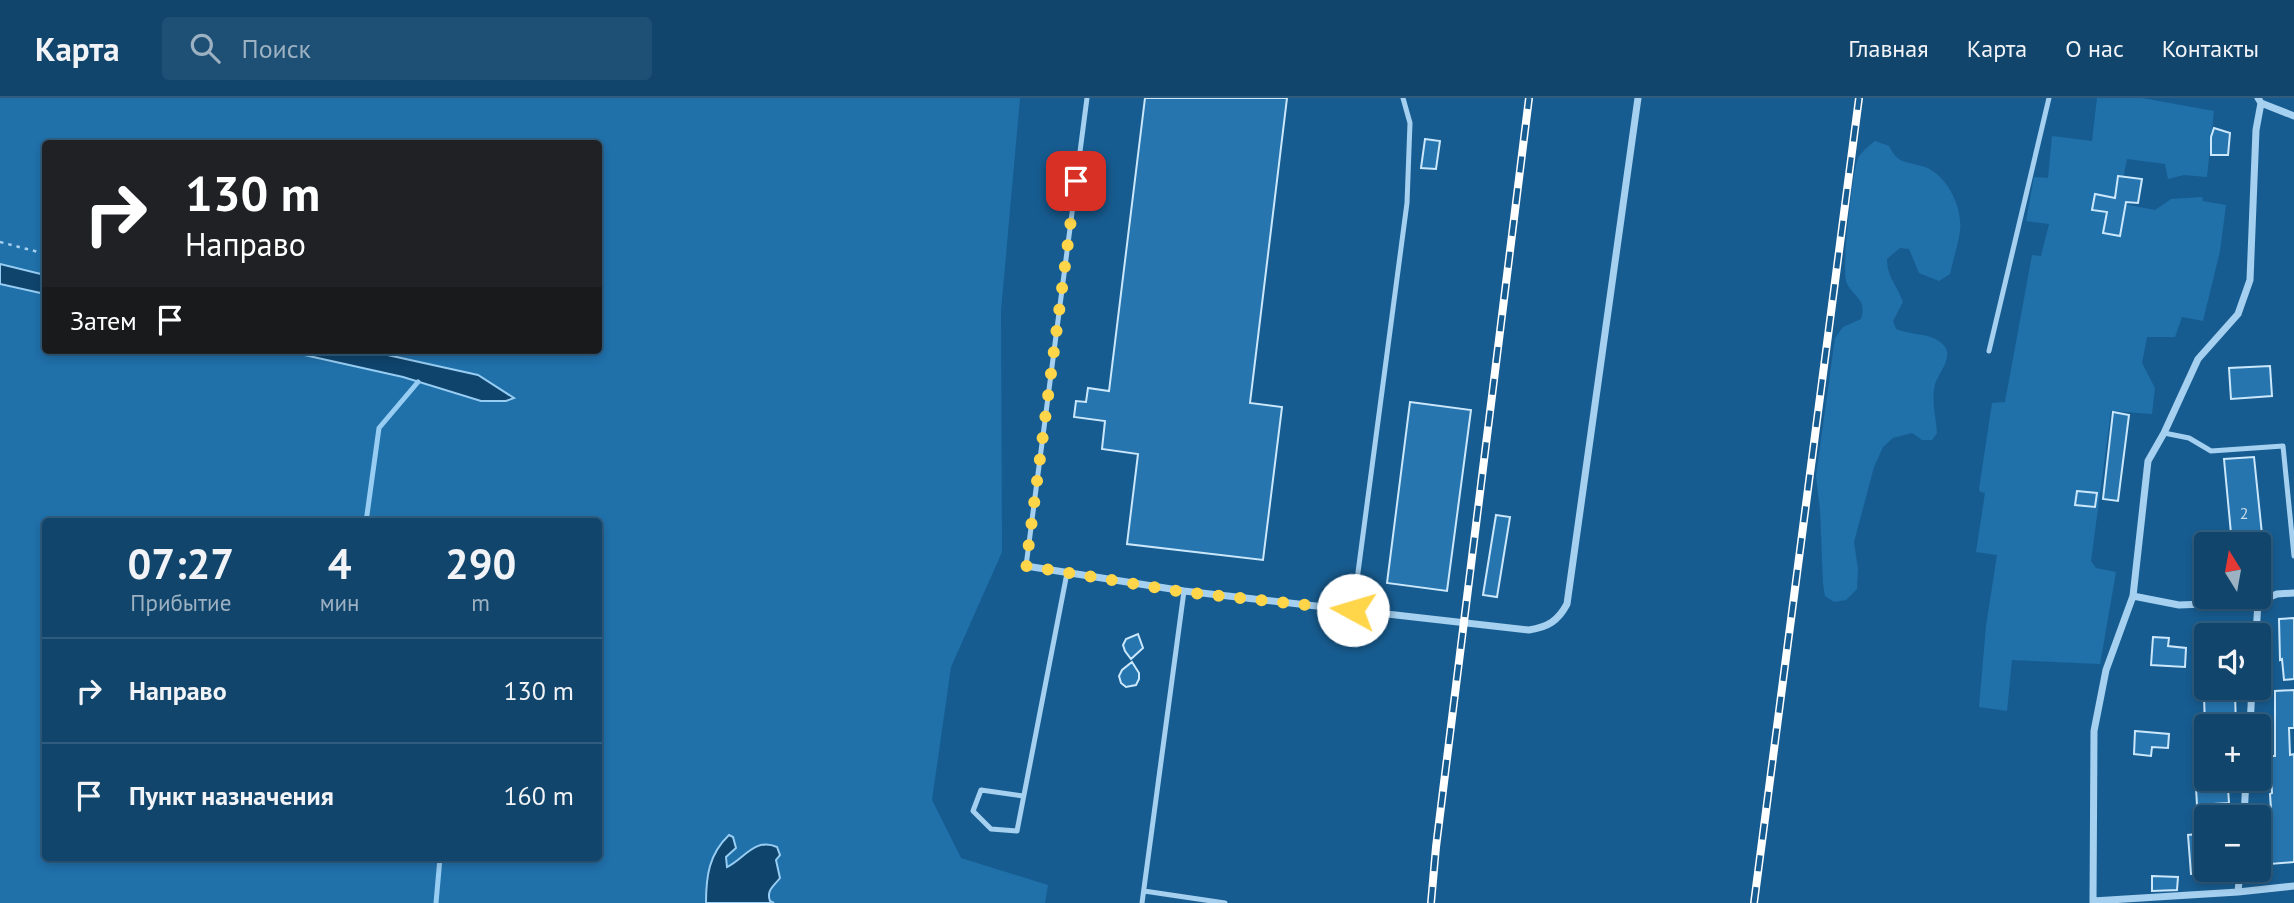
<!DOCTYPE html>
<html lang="ru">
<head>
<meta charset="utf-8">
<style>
	body { margin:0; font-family:"PT Sans",sans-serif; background:#1e4f74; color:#f1f3f6; height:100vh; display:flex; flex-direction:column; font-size:26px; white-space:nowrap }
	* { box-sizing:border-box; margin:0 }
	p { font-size:23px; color:#9cb1c2 }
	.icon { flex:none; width:38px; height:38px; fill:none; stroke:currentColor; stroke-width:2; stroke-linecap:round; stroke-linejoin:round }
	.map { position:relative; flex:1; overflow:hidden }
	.sheet { position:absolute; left:42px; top:420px; width:560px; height:343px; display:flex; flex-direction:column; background:#11456c; border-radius:7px; box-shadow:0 4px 10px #0003,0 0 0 2px #305d7f }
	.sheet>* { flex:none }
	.hud { position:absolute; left:42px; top:42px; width:560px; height:214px; border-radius:7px; box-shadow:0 4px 10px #0003,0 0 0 2px #305d7f; background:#202124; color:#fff; overflow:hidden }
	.needle { width:46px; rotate:349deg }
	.controls { position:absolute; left:2194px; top:434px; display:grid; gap:14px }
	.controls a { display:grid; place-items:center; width:77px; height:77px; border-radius:7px; background:#11456c; box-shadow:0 4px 10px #0003,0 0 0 2px #305d7f; font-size:35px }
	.pin { position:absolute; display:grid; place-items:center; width:60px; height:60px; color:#fff; margin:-30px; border-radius:14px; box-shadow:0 4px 10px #0006 }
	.me { position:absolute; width:77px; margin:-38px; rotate:276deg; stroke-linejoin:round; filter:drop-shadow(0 0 5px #0008) }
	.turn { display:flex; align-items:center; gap:24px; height:147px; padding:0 28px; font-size:32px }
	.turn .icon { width:91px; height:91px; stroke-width:2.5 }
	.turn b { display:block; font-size:49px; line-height:60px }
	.then { display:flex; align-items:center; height:66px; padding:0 28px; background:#0003; gap:14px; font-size:26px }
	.eta { display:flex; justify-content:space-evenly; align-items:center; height:119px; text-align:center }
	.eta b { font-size:42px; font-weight:700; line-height:49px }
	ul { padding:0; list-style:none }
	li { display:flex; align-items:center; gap:21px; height:105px; padding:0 28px; border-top:2px solid #305d7f }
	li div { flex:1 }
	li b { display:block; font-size:26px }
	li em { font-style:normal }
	header { display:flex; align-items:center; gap:42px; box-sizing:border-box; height:98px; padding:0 35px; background:#11456c; border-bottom:2px solid #305d7f }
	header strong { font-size:33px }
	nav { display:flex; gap:38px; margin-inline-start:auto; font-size:24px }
	.search { width:490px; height:63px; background:#1e4f74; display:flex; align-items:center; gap:18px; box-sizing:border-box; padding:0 24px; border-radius:7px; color:#9cb1c2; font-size:26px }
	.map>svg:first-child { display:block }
	.green { fill:#2070aa; fill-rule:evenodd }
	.water { fill:#0f446d; stroke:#97cdf2; stroke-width:2 }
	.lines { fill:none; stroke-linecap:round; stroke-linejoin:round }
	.stream { stroke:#97cdf2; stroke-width:5 }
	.building { fill:#2675af; stroke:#cbe7fb; stroke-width:2 }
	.path { stroke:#a5d0f0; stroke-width:2.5; stroke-dasharray:3.5 5; stroke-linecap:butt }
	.lane { stroke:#a5d0f0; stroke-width:5 }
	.street { stroke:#a5d0f0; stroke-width:7 }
	.rail-casing { stroke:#fff; stroke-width:8 }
	.rail { stroke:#175c90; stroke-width:5; stroke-dasharray:16; stroke-linecap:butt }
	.route { stroke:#ffd54a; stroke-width:12; stroke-dasharray:0 21.6 }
	.labels { text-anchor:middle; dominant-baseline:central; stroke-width:7; stroke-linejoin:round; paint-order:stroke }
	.number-label { font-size:16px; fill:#c9dceb }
</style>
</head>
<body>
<header>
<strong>Карта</strong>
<div class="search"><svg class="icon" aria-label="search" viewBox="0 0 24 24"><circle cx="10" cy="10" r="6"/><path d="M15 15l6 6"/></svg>Поиск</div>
<nav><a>Главная</a><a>Карта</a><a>О нас</a><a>Контакты</a></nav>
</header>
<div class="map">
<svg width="2294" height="805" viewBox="0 0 2294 805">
	<rect width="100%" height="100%" fill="#175c90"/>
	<path class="green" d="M 0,0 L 1020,0 L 1001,213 L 1002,454 L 951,569 L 932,702 L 961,760 L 1048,787 L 1045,805 L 0,805 ZM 46,46 L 598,46 L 598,252 L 46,252 ZM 46,424 L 598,424 L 598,760 L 46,760 Z
		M 2097,0 L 2142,0 L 2214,13 L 2207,79 L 2184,77 L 2168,81 L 2165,66 L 2127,61 L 2118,105 L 2155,112 L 2171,101 L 2202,99 L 2203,103 L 2226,107 L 2220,153 L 2203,223 L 2182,219 L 2175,239 L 2147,239 L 2142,265 L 2155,290 L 2152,316 L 2111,313 L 2091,463 L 2096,470 L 2116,474 L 2100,566 L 2012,562 L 2007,613 L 1979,609 L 1986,528 L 1997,457 L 1976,454 L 1985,395 L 1980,394 L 1979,391 L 1992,305 L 2005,304 L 2032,157 L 2041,158 L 2049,126 L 2026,123 L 2034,79 L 2048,80 L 2052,38 L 2092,43 Z
		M 1875,43 L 1889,48 C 1898,67 1907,63 1925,69 C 1947,77 1963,110 1960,133 C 1958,147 1953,162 1950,176 L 1939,183 L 1919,175 L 1909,151 L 1900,150 L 1887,161 C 1887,179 1897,187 1903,204 L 1893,223 L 1896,231 C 1908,236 1925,236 1933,240 C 1964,254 1935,275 1934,291 C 1932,306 1936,320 1937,335 L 1932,342 L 1922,342 L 1912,335 L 1893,340 L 1883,349 L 1874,369 L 1854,444 L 1858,471 L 1857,491 L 1846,502 L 1834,504 L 1825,498 L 1823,486 L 1820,412 L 1816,378 L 1835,240 L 1843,229 L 1861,221 C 1868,200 1851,198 1846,183 C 1842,167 1852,80 1857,63 C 1859,55 1869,48 1875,43 Z"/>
	<path class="water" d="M 0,166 L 45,177 L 45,196 L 0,186 Z
		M 282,252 L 365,252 L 478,277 L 514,300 L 506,303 L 481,303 L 403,279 Z
		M 729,737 L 733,739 L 736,750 L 726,759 L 727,769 C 744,761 755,739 777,749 L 780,757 L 776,762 L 780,780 C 774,788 766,792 770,803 L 774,805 L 706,805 C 706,778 709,756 729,737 Z"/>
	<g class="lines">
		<path class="stream" d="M 366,424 L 379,330 L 418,284
			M 436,805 L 440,760"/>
	</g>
	<path class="building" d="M 1145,0 L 1287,0 L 1250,305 L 1282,309 L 1263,462 L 1127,446 L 1138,356 L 1102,351 L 1105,323 L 1074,319 L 1076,303 L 1086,304 L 1088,290 L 1109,293 Z
		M 2214,30 L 2230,35 L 2228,57 L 2211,57 L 2211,39 Z
		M 1425,41 L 1440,43 L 1436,71 L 1421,70 Z
		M 2118,78 L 2142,81 L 2138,105 L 2126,104 L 2120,138 L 2103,135 L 2107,114 L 2092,112 L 2095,96 L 2115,100 Z
		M 2270,268 L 2272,298 L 2231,301 L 2229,270 Z
		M 1410,304 L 1471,312 L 1447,493 L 1387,485 Z
		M 2113,314 L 2129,317 L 2118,403 L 2103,401 Z
		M 2254,359 L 2263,446 L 2232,446 L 2224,361 Z
		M 2077,393 L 2097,395 L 2095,409 L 2075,407 Z
		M 1496,417 L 1510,419 L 1497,499 L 1483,497 Z
		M 2294,520 L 2294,581 L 2284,582 L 2282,561 L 2280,562 L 2279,521 Z
		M 1138,536 L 1143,550 L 1131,561 L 1125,553 L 1123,547 L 1126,541 Z
		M 2153,539 L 2169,540 L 2168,548 L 2186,550 L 2185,569 L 2151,567 Z
		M 1132,564 L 1139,575 L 1139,581 L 1136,587 L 1126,589 L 1121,585 L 1119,578 L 1122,572 Z
		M 2294,592 L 2294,630 L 2289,630 L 2290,657 L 2294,656 L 2294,764 L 2270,766 L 2268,726 L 2272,726 L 2270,696 L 2272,695 L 2270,658 L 2275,658 L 2275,593 Z
		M 2235,596 L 2236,628 L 2205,628 L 2204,598 Z
		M 2135,633 L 2169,636 L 2168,650 L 2152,649 L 2151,658 L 2134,656 Z
		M 2194,655 L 2207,655 L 2207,681 L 2215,681 L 2215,691 L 2228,690 L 2229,705 L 2197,707 Z
		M 2207,735 L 2207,775 L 2191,776 L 2188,737 Z
		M 2152,778 L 2178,779 L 2177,792 L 2152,793 Z"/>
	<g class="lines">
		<path class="path" d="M 0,144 L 46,156"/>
		<path class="lane" d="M 1989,253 L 2049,0
			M 2164,335 L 2189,340 L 2211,353 L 2283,348 L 2294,458
			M 1026,468 L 1087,0
			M 1353,512 L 1407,105 L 1410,25 L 1403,0
			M 1023,698 L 981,692 L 973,713 L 991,731 L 1017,733 L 1067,475
			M 1144,793 L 1225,805
			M 1142,805 L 1184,493"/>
		<path class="street" d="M 2258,0 L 2261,5 L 2294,18
			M 1026,468 L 1184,493 L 1529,532 C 1548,529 1558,523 1567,506 L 1638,0
			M 2133,498 L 2179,507 L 2258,504 L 2277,496 L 2294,495
			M 2256,537 L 2258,504
			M 2250,628 L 2252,590
			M 2244,719 L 2246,681
			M 2238,794 L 2240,772
			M 2093,803 L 2238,794 L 2294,788
			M 2093,805 L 2094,633 L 2106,572 L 2133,498 L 2148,363 L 2164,335 L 2198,261 L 2238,216 L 2250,182 L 2256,32 L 2261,5"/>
		<defs>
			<path id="rail" d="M 1431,805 L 1436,749 L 1529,0
				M 1754,805 L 1859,0"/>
		</defs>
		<use href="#rail" class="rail-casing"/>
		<use href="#rail" class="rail"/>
	</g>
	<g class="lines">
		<path class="route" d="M 1076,83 L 1026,468 L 1184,494 L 1353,512"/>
	</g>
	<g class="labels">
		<g class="number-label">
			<text x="2244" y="415">2</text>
		</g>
	</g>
</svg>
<div class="controls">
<a><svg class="needle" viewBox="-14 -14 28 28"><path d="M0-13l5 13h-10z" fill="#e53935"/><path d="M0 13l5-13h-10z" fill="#9cb1c2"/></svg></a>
<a><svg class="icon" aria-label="sound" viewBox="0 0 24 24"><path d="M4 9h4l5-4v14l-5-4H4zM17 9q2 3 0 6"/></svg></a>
<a>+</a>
<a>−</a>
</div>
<div class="pin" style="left:1076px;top:83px;background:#d93025"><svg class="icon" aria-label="arrive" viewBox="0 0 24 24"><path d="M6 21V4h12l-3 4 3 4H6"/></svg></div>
<svg class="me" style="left:1353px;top:512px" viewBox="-20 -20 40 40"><circle r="19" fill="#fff"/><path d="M0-13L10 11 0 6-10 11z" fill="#ffd54a"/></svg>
<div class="hud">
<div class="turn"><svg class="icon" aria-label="right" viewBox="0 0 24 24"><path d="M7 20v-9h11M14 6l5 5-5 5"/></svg><div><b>130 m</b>Направо</div></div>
<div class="then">Затем<svg class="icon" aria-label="arrive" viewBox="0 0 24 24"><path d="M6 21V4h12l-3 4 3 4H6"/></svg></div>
</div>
<section class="sheet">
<div class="eta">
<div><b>07:27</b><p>Прибытие</p></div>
<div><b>4</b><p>мин</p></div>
<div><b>290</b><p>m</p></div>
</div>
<ul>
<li><svg class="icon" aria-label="right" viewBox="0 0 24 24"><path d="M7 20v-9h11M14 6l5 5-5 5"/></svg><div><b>Направо</b></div><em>130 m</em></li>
<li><svg class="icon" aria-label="arrive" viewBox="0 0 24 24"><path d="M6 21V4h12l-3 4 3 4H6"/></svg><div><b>Пункт назначения</b></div><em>160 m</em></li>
</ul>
</section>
</div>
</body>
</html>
